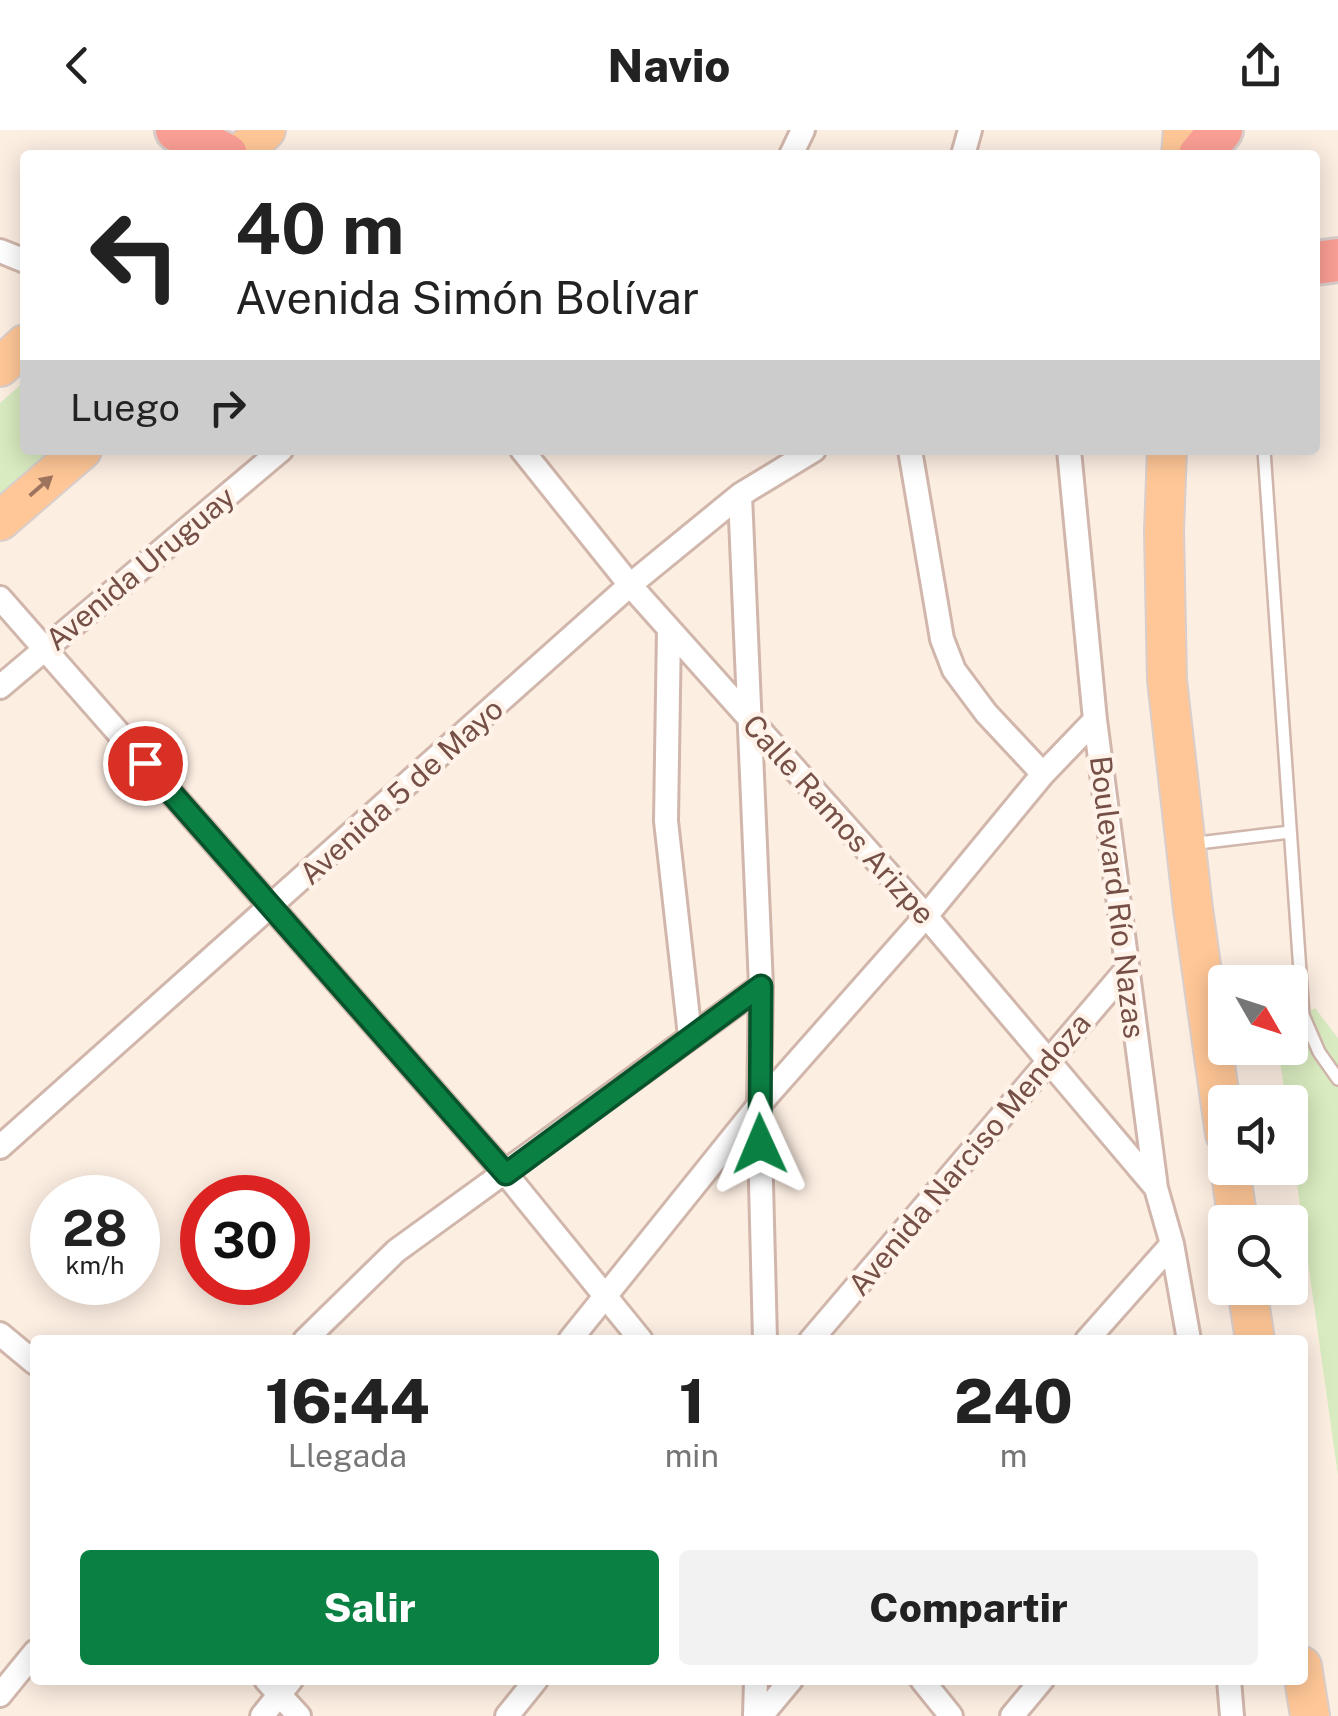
<!DOCTYPE html>
<html lang="es">
<head>
<meta charset="utf-8">
<style>
	body { margin:0; font-family:"Public Sans",sans-serif; background:#f2f2f2; color:#222; height:100vh; display:flex; flex-direction:column; font-size:38px; white-space:nowrap }
	* { box-sizing:border-box; margin:0 }
	p { font-size:32px; color:#767676 }
	.icon { flex:none; width:55px; height:55px; fill:none; stroke:currentColor; stroke-width:2; stroke-linecap:round; stroke-linejoin:round }
	.map { position:relative; flex:1; overflow:hidden }
	.panel { position:absolute; left:30px; top:1205px; width:1278px; height:350px; display:flex; flex-direction:column; background:#fff; border-radius:10px; box-shadow:0 5px 25px #0003 }
	.panel>* { flex:none }
	.top-card { position:absolute; left:20px; top:20px; width:1300px; height:305px; border-radius:10px; box-shadow:0 5px 25px #0003; background:#fff; color:#222; overflow:hidden }
	.needle { width:65px; rotate:129deg }
	.fabs { position:absolute; left:1208px; top:835px; display:grid; gap:20px }
	.fabs a { display:grid; place-items:center; width:100px; height:100px; border-radius:10px; background:#fff; box-shadow:0 5px 25px #0003; font-size:50px }
	.speed { position:absolute; left:30px; top:1045px; display:flex; gap:20px; font-size:50px; font-weight:700; text-align:center }
	.speed>* { display:grid; place-content:center; width:130px; height:130px; border-radius:50%; background:#fff; box-shadow:0 5px 25px #0003; line-height:1 }
	.speed small { font-size:25px; font-weight:400 }
	.speed .limit { border:15px solid #d22; background:#fff; color:#111 }
	.pin { position:absolute; display:grid; place-items:center; width:85px; height:85px; color:#fff; margin:-42px; border:5px solid #fff; border-radius:50%; box-shadow:0 2px 10px #0007 }
	.me { position:absolute; width:110px; margin:-55px; rotate:359deg; stroke-linejoin:round; filter:drop-shadow(0 0 8px #0008) }
	.turn { display:flex; align-items:center; gap:35px; height:210px; padding:0 50px; font-size:45px }
	.turn .icon { width:130px; height:130px; stroke-width:2.5 }
	.turn b { display:block; font-size:70px; line-height:85px }
	.then { display:flex; align-items:center; height:95px; padding:0 50px; background:#0003; gap:20px; font-size:38px }
	.eta { display:flex; justify-content:space-evenly; align-items:center; height:170px; text-align:center }
	.eta b { font-size:60px; font-weight:800; line-height:70px }
	.cta { display:flex; gap:20px; margin-top:auto; padding:20px 50px }
	.cta a { flex:1; height:115px; border-radius:10px; background:#0b8043; color:#fff; font-size:40px; font-weight:800; line-height:115px; text-align:center }
	.cta a+a { background:#f2f2f2; color:#222 }
	header { display:flex; justify-content:space-between; align-items:center; height:130px; padding:0 50px; background:#fff; font-size:45px; font-weight:800 }
	.map>svg:first-child { display:block }
	.green { fill:#d9ebc0 }
	.lines { fill:none; stroke-linecap:round; stroke-linejoin:round }
	.lane-casing { stroke:#d1b6ab; stroke-width:16 }
	.street-casing { stroke:#d1b6ab; stroke-width:28 }
	.primary-casing { stroke:#d9cecb; stroke-width:42 }
	.highway-casing { stroke:#d9cecb; stroke-width:48 }
	.lane { stroke:#fff; stroke-width:11 }
	.street { stroke:#fff; stroke-width:22 }
	.primary { stroke:#ffc797; stroke-width:38 }
	.highway { stroke:#fb9f95; stroke-width:42 }
	.oneway { fill:#9f745f }
	.route-casing { stroke:#07532c; stroke-width:25 }
	.route { stroke:#0b8043; stroke-width:18 }
	.labels { text-anchor:middle; dominant-baseline:central; stroke-width:9; stroke-linejoin:round; paint-order:stroke }
	.street-label { font-size:30px; fill:#765047; stroke:#fff3e9 }
</style>
</head>
<body>
<header><svg class="icon" aria-label="back" viewBox="0 0 24 24"><path d="M15 5l-7 7 7 7"/></svg>Navio<svg class="icon" aria-label="share" viewBox="0 0 24 24"><path d="M12 15V3M7 8l5-5 5 5M5 13v7h14v-7"/></svg></header>
<div class="map">
<svg width="1338" height="1586" viewBox="0 0 1338 1586">
	<rect width="100%" height="100%" fill="#fdeee2"/>
	<path class="green" d="M 25,251 L 25,320 L 66,320 L 0,375 L 0,273 Z
		M 1315,878 L 1338,908 L 1338,1346 L 1290,1004 L 1290,972 L 1286,972 L 1278,918 L 1290,918 L 1290,893 Z"/>
	<g class="lines">
		<defs>
			<path id="lane" d="M 1264,320 L 1303,885 L 1319,922 L 1338,949
				M 1190,714 L 1290,702"/>
			<path id="street" d="M 791,25 L 803,0
				M 963,25 L 970,0
				M 0,121 L 25,131
				M 522,320 L 630,455 L 926,786 L 1156,1058
				M 910,320 L 942,509 L 954,540 L 986,583 L 1043,644
				M 1069,320 L 1095,590 L 1156,1058 L 1172,1114 L 1189,1210
				M 740,365 L 761,856 L 759,975 L 765,1210
				M 0,468 L 506,1044 L 641,1210
				M 669,499 L 666,691 L 690,906
				M 0,557 L 281,320
				M 0,1017 L 630,455 L 740,365 L 814,320
				M 0,1204 L 35,1233
				M 305,1210 L 396,1121 L 761,856
				M 570,1210 L 759,975 L 926,786 L 1043,644 L 1095,590
				M 811,1210 L 1127,839
				M 1087,1210 L 1172,1114
				M 266,1550 L 299,1586
				M 922,1550 L 951,1586
				M 1229,1550 L 1232,1586
				M 0,1565 L 35,1522
				M 262,1586 L 291,1550
				M 507,1586 L 536,1550
				M 755,1586 L 756,1550
				M 761,1586 L 791,1550
				M 1012,1586 L 1042,1550"/>
			<path id="primary" d="M 239,25 L 266,0
				M 1181,25 L 1183,0
				M 0,237 L 25,214
				M 1167,320 L 1164,401 L 1167,550 L 1193,779 L 1225,1004
				M 0,391 L 82,320
				M 1230,1038 L 1238,1092
				M 1247,1158 L 1255,1210
				M 1302,1536 L 1310,1586"/>
			<path id="highway" d="M 177,0 L 226,25
				M 1200,25 L 1221,0
				M 1315,133 L 1338,130"/>
		</defs>
		<use href="#lane" class="lane-casing"/>
		<use href="#street" class="street-casing"/>
		<use href="#primary" class="primary-casing"/>
		<use href="#highway" class="highway-casing"/>
		<use href="#lane" class="lane"/>
		<use href="#street" class="street"/>
		<use href="#primary" class="primary"/>
		<use href="#highway" class="highway"/>
	</g>
	<defs><path id="oneway-solid" d="M-6-.8H1V-3.2L6.5 0L1 3.2V.8H-6Z" transform="scale(2.5)"/></defs>
	<use class="oneway" href="#oneway-solid" transform="translate(41 356) rotate(-41)"/>
	<g class="lines">
		<defs>
			<path id="route" d="M 145,633 L 506,1044 L 761,856 L 760,1014"/>
		</defs>
		<use href="#route" class="route-casing"/>
		<use href="#route" class="route"/>
	</g>
	<g class="labels">
		<g class="street-label">
			<text transform="translate(140 438) rotate(-40)">Avenida Uruguay</text>
			<text transform="translate(401 661) rotate(-42)">Avenida 5 de Mayo</text>
			<text transform="translate(839 689) rotate(48)">Calle Ramos Arizpe</text>
			<text transform="translate(1118 767) rotate(83)">Boulevard Río Nazas</text>
			<text transform="translate(969 1024) rotate(-50)">Avenida Narciso Mendoza</text>
		</g>
	</g>
</svg>
<div class="fabs">
<a><svg class="needle" viewBox="-14 -14 28 28"><path d="M0-13l5 13h-10z" fill="#e53935"/><path d="M0 13l5-13h-10z" fill="#767676"/></svg></a>
<a><svg class="icon" aria-label="sound" viewBox="0 0 24 24"><path d="M4 9h4l5-4v14l-5-4H4zM17 9q2 3 0 6"/></svg></a>
<a><svg class="icon" aria-label="search" viewBox="0 0 24 24"><circle cx="10" cy="10" r="6"/><path d="M15 15l6 6"/></svg></a>
</div>
<div class="speed"><div>28<small>km/h</small></div><div class="limit">30</div></div>
<div class="pin" style="left:145px;top:633px;background:#d93025"><svg class="icon" aria-label="arrive" viewBox="0 0 24 24"><path d="M6 21V4h12l-3 4 3 4H6"/></svg></div>
<svg class="me" style="left:760px;top:1014px" viewBox="-20 -20 40 40"><path d="M0-17L14 15 0 8-14 15z" fill="#0b8043" stroke="#fff" stroke-width="4"/></svg>
<div class="top-card">
<div class="turn"><svg class="icon" aria-label="left" viewBox="0 0 24 24"><path d="M17 20v-9H6M10 6l-5 5 5 5"/></svg><div><b>40 m</b>Avenida Simón Bolívar</div></div>
<div class="then">Luego<svg class="icon" aria-label="right" viewBox="0 0 24 24"><path d="M7 20v-9h11M14 6l5 5-5 5"/></svg></div>
</div>
<section class="panel">
<div class="eta">
<div><b>16:44</b><p>Llegada</p></div>
<div><b>1</b><p>min</p></div>
<div><b>240</b><p>m</p></div>
</div>
<div class="cta"><a>Salir</a><a>Compartir</a></div>
</section>
</div>
</body>
</html>
